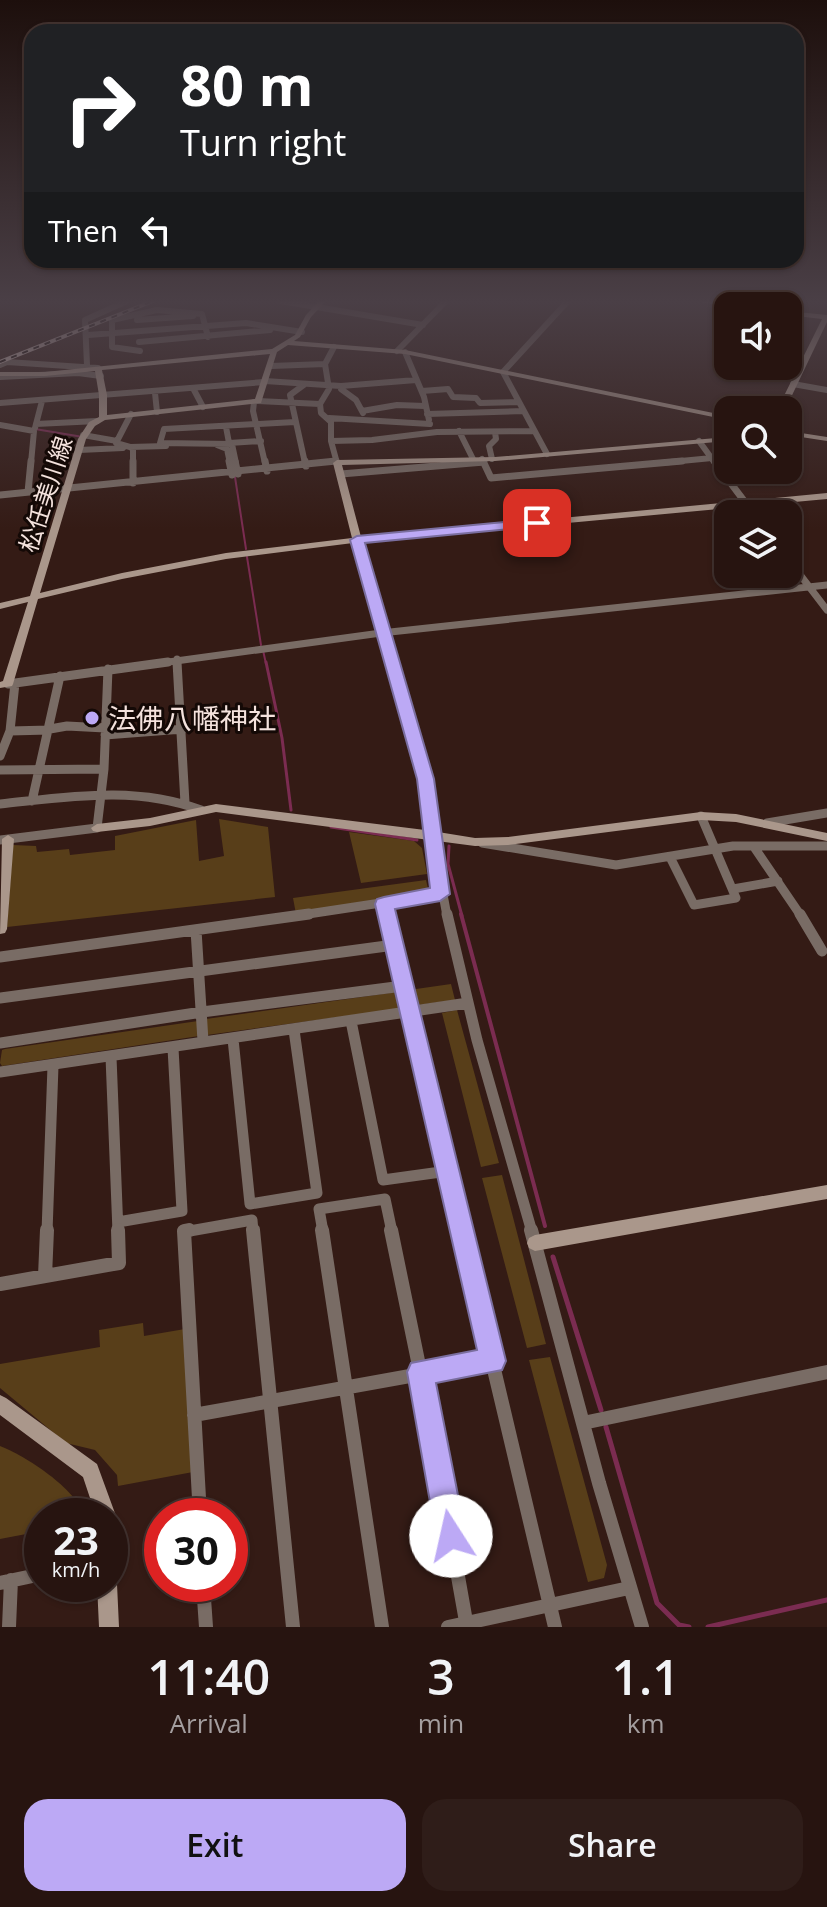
<!DOCTYPE html>
<html lang="en">
<head>
<meta charset="utf-8">
<style>
	body { margin:0; font-family:"Open Sans","Noto Sans JP",sans-serif; background:#2f1d19; color:#f1f3f6; height:100vh; display:flex; flex-direction:column; font-size:30px; white-space:nowrap }
	* { box-sizing:border-box; margin:0 }
	p { font-size:26px; color:#a49e9f }
	.icon { flex:none; width:44px; height:44px; fill:none; stroke:currentColor; stroke-width:2; stroke-linecap:round; stroke-linejoin:round }
	.map { position:relative; height:1627px; overflow:hidden }
	.side { display:flex; flex-direction:column; background:#271410; flex:1 }
	.side>* { flex:none }
	.guide { position:absolute; left:24px; top:24px; width:780px; height:244px; border-radius:24px; box-shadow:0 2px 6px #0004,0 0 0 2px #433330; background:#202124; color:#fff; overflow:hidden }
	.buttons { position:absolute; left:714px; top:292px; display:grid; gap:16px }
	.buttons a { display:grid; place-items:center; width:88px; height:88px; border-radius:16px; background:#271410; box-shadow:0 2px 6px #0004,0 0 0 2px #433330; font-size:40px }
	.speed { position:absolute; left:24px; top:1498px; display:flex; gap:16px; font-size:40px; font-weight:700; text-align:center }
	.speed>* { display:grid; place-content:center; width:104px; height:104px; border-radius:50%; background:#271410; box-shadow:0 2px 6px #0004,0 0 0 2px #433330; line-height:1 }
	.speed small { font-size:20px; font-weight:400 }
	.speed .limit { border:12px solid #d22; background:#fff; color:#111 }
	.pin { position:absolute; display:grid; place-items:center; width:68px; height:68px; color:#fff; margin:-34px; border-radius:16px; box-shadow:0 4px 12px #0006 }
	.me { position:absolute; width:88px; margin:-44px; rotate:350deg; stroke-linejoin:round; filter:drop-shadow(0 0 6px #0008) }
	.turn { display:flex; align-items:center; gap:28px; height:168px; padding:0 24px; font-size:36px }
	.turn .icon { width:104px; height:104px; stroke-width:2.5 }
	.turn b { display:block; font-size:56px; line-height:68px }
	.then { display:flex; align-items:center; height:76px; padding:0 24px; background:#0003; gap:16px; font-size:30px }
	.eta { display:flex; justify-content:space-evenly; align-items:center; height:136px; text-align:center }
	.eta b { font-size:48px; font-weight:600; line-height:56px }
	.button { display:flex; gap:16px; margin-top:auto; padding:16px 24px }
	.button a { flex:1; height:92px; border-radius:24px; background:#bca9f5; color:#111; font-size:32px; font-weight:600; line-height:92px; text-align:center }
	.button a+a { background:#2f1d19; color:#f1f3f6 }
	.map>svg:first-child { display:block }
	.green { fill:#583e19 }
	.lines { fill:none; stroke-linecap:round; stroke-linejoin:round }
	.stream-far3 { stroke:#7b2c51; stroke-width:2 }
	.stream-far2 { stroke:#7b2c51; stroke-width:3 }
	.stream-far1 { stroke:#7b2c51; stroke-width:4 }
	.stream { stroke:#7b2c51; stroke-width:5 }
	.street-far4 { stroke:#796c65; stroke-width:6 }
	.street-far3 { stroke:#796c65; stroke-width:7 }
	.street-far2 { stroke:#796c65; stroke-width:9 }
	.street-far1 { stroke:#796c65; stroke-width:11 }
	.street { stroke:#796c65; stroke-width:14 }
	.secondary { fill:#aa978b; fill-rule:evenodd }
	.rail-casing { stroke:#dfccc7; stroke-width:4 }
	.rail { stroke:#140906; stroke-width:2; stroke-dasharray:6; stroke-linecap:butt }
	.route { fill:#bca9f5; stroke:#7a6e9f; stroke-width:2 }
	.poi-dot { fill:#bca9f5; stroke:#140906; stroke-width:3 }
	.labels { text-anchor:middle; dominant-baseline:central; stroke-width:6; stroke-linejoin:round; paint-order:stroke }
	.far-street-label { font-size:24px; fill:#f4e2dd; stroke:#140906 }
	.poi-label { font-size:28px; fill:#f4e2dd; stroke:#140906; text-anchor:start }
</style>
</head>
<body>
<div class="map">
<svg width="827" height="1627" viewBox="0 0 827 1627">
	<rect width="100%" height="100%" fill="#341b15"/>
	<path class="green" d="M 219,819 L 268,827 L 275,897 L 7,927 L 13,845 L 36,846 L 37,852 L 69,849 L 70,855 L 115,850 L 115,836 L 196,820 L 199,861 L 224,856 Z
		M 349,832 L 414,841 L 422,848 L 427,874 L 361,883 Z
		M 426,880 L 429,893 L 296,914 L 293,898 Z
		M 451,984 L 455,1000 L 418,1005 L 409,990 Z
		M 397,992 L 402,1004 L 398,1009 L 207,1035 L 206,1019 Z
		M 457,1010 L 499,1163 L 481,1167 L 442,1013 Z
		M 198,1021 L 199,1036 L 2,1066 L 0,1063 L 2,1050 L 5,1049 Z
		M 502,1175 L 546,1344 L 527,1348 L 482,1178 Z
		M 143,1323 L 144,1336 L 185,1329 L 193,1472 L 118,1486 L 117,1475 L 95,1450 L 66,1443 L 0,1388 L 0,1364 L 100,1347 L 99,1330 Z
		M 550,1357 L 607,1565 L 604,1578 L 588,1582 L 529,1360 Z
		M 0,1446 C 24,1455 79,1490 83,1516 L 42,1516 L 42,1531 L 0,1539 Z"/>
	<g class="lines">
		<path class="stream-far3" d="M 35,429 L 83,437
			M 235,477 L 246,549
			M 247,557 L 261,645
			M 263,650 L 266,664"/>
		<path class="stream-far2" d="M 266,662 L 282,738 L 291,810
			M 331,827 L 417,840
			M 449,846 L 448,864 L 462,916"/>
		<path class="stream-far1" d="M 461,914 L 545,1226"/>
		<path class="stream" d="M 553,1257 L 601,1410
			M 606,1427 L 657,1603 L 679,1625 L 689,1627
			M 708,1627 L 827,1600"/>
		<path class="street-far4" d="M 281,301 L 423,325
			M 137,320 L 193,316
			M 88,335 L 246,323 L 302,332
			M 139,342 L 270,330
			M 334,347 L 325,364 L 329,389 L 320,404 L 321,413 L 331,422 L 331,441 L 337,463
			M 140,351 L 112,347 L 112,320 L 157,310 L 202,314 L 208,337
			M 397,351 L 446,301
			M 405,352 L 424,397 L 429,420
			M 0,365 L 7,362 L 98,368
			M 87,365 L 85,320 L 127,301
			M 271,366 L 325,364
			M 0,377 L 78,373 L 101,376
			M 265,381 L 341,386 L 416,380
			M 305,384 L 290,395 L 305,463
			M 793,384 L 827,390
			M 342,386 L 341,389 L 356,400 L 363,413
			M 194,390 L 203,407
			M 422,391 L 448,389 L 453,397 L 476,398 L 480,403 L 518,402
			M 155,393 L 157,412
			M 258,401 L 320,404
			M 254,402 L 253,411 L 265,463
			M 0,403 L 264,382
			M 362,411 L 397,405 L 425,406
			M 131,414 L 116,443 L 130,447 L 166,446
			M 427,414 L 523,411
			M 329,418 L 430,424
			M 36,424 L 97,421
			M 0,425 L 34,431 L 31,463
			M 226,427 L 229,443 L 261,441
			M 35,428 L 42,401
			M 459,431 L 473,459
			M 83,435 L 117,441
			M 331,441 L 372,440 L 437,432 L 533,431
			M 699,441 L 715,463
			M 217,445 L 227,449 L 230,463
			M 130,447 L 133,449 L 133,463
			M 79,450 L 123,448
			M 547,454 L 503,372 L 568,301
			M 482,459 L 484,463
			M 492,459 L 489,446 L 496,439 L 495,432
			M 236,463 L 232,444 L 160,443 L 164,429 L 295,422
			M 475,463 L 484,462
			M 660,463 L 712,458"/>
		<path class="street-far3" d="M 133,461 L 133,483
			M 229,461 L 232,475
			M 235,461 L 238,474
			M 265,461 L 267,471
			M 305,461 L 306,466
			M 483,461 L 491,478 L 682,461
			M 714,461 L 754,514
			M 341,474 L 484,462
			M 28,492 L 31,461
			M 0,495 L 336,461
			M 788,559 L 827,610
			M 177,659 L 177,664
			M 154,664 L 381,633 L 827,585"/>
		<path class="street-far2" d="M 177,662 L 185,803
			M 8,684 L 168,662
			M 50,729 L 67,726 L 105,728
			M 10,731 L 49,730
			M 105,735 L 183,729
			M 0,756 L 10,731 L 15,683
			M 0,770 L 104,769
			M 32,801 L 60,676
			M 0,804 C 68,797 135,785 201,810
			M 767,823 L 827,813
			M 432,835 L 447,916
			M 0,840 L 97,828 L 104,769 L 108,669
			M 482,843 L 616,865 L 733,846 L 827,846
			M 754,847 L 801,916
			M 670,857 L 694,905 L 736,898 L 701,816
			M 733,889 L 778,881
			M 384,904 L 387,916
			M 295,916 L 440,894"/>
		<path class="street-far1" d="M 386,914 L 462,1232
			M 447,914 L 477,1040 L 532,1232
			M 800,914 L 822,951
			M 196,930 L 203,1041
			M 0,957 L 309,914
			M 0,998 L 394,945
			M 351,1021 L 383,1180 L 448,1171
			M 233,1039 L 250,1204 L 317,1193 L 294,1030
			M 0,1043 L 202,1012 L 403,986
			M 111,1057 L 118,1232
			M 0,1072 L 468,1003
			M 118,1222 L 182,1211 L 173,1048
			M 47,1232 L 53,1066
			M 184,1232 L 252,1220 L 253,1232
			M 323,1232 L 319,1209 L 385,1199 L 392,1232"/>
		<path class="street" d="M 189,1230 L 184,1231 L 200,1516
			M 253,1230 L 293,1627
			M 322,1230 L 382,1627
			M 391,1230 L 430,1419 L 467,1627
			M 461,1230 L 555,1627
			M 531,1230 L 599,1483 L 642,1627
			M 45,1276 L 47,1230
			M 0,1284 L 119,1263 L 118,1230
			M 194,1415 L 493,1361
			M 583,1423 L 827,1372
			M 0,1583 L 42,1574
			M 203,1584 L 206,1627
			M 9,1627 L 11,1580
			M 448,1627 L 629,1588"/>
		<path class="secondary" d="M 319,301 L 326,301 L 311,317 L 300,337 L 294,341 L 405,350 L 728,416 L 728,420 L 405,354 L 288,345 L 277,352 L 261,403 L 105,420 L 95,426 L 86,439 L 40,593 L 122,573 L 226,553 L 352,538 L 333,463 L 337,460 L 495,457 L 728,437 L 728,441 L 495,461 L 342,465 L 361,537 L 827,493 L 827,499 L 362,542 L 386,633 L 431,779 L 438,832 L 475,838 L 508,837 L 701,812 L 736,814 L 827,833 L 827,841 L 736,822 L 701,820 L 508,845 L 475,846 L 216,812 L 150,826 L 97,832 L 93,831 L 91,828 L 97,824 L 150,818 L 216,804 L 425,830 L 419,779 L 376,633 L 353,543 L 226,559 L 122,579 L 38,599 L 13,684 L 12,686 L 0,688 L 0,682 L 3,681 L 28,602 L 0,609 L 0,603 L 30,596 L 78,439 L 89,422 L 99,417 L 99,395 L 95,371 L 45,376 L 0,376 L 0,372 L 45,372 L 272,349 L 295,335 L 306,315 ZM 270,354 L 255,399 L 107,415 L 107,395 L 102,370 Z
			M 695,301 L 712,301 L 736,306 L 728,307 Z
			M 788,311 L 827,315 L 827,322 L 785,410 L 777,410 L 822,319 L 788,315 Z
			M 788,431 L 827,437 L 827,441 L 788,435 Z
			M 8,835 L 14,839 L 7,929 L 5,933 L 0,934 L 2,839 Z
			M 827,1185 L 827,1199 L 535,1251 L 529,1248 L 527,1243 L 529,1238 L 535,1235 Z
			M 0,1395 L 6,1398 L 97,1464 L 116,1516 L 113,1523 L 110,1524 L 110,1516 L 96,1516 L 83,1477 L 0,1415 Z
			M 110,1575 L 114,1577 L 117,1584 L 119,1627 L 99,1627 L 97,1584 L 110,1584 Z"/>
		<defs>
			<path id="rail" d="M 0,362 L 153,301"/>
		</defs>
		<use href="#rail" class="rail-casing"/>
		<use href="#rail" class="rail"/>
	</g>
	<linearGradient id="sky" x2="0" y2="1"><stop stop-color="#1d0f0c"/><stop offset="0.57" stop-color="#4a3f46"/><stop offset="1" stop-color="#4a3f46" stop-opacity="0"/></linearGradient>
	<rect width="827" height="529" fill="url(#sky)"/>
	<path class="route" d="M 537,519 L 541,520 L 541,526 L 365,543 L 434,779 L 450,894 L 440,901 L 395,909 L 506,1361 L 502,1370 L 436,1383 L 466,1536 L 461,1546 L 451,1550 L 440,1546 L 436,1536 L 407,1372 L 411,1363 L 477,1350 L 375,904 L 377,899 L 384,897 L 430,888 L 417,779 L 350,540 L 357,536 Z"/>
	<circle class="poi-dot" cx="92" cy="718" r="8"/>
	<g class="labels">
		<g class="far-street-label">
			<text transform="translate(45 494) rotate(-72)">松任美川線</text>
		</g>
		<g class="poi-label">
			<text x="108" y="718">法佛八幡神社</text>
		</g>
	</g>
</svg>
<div class="buttons">
<a><svg class="icon" aria-label="sound" viewBox="0 0 24 24"><path d="M4 9h4l5-4v14l-5-4H4zM17 9q2 3 0 6"/></svg></a>
<a><svg class="icon" aria-label="search" viewBox="0 0 24 24"><circle cx="10" cy="10" r="6"/><path d="M15 15l6 6"/></svg></a>
<a><svg class="icon" aria-label="layers" viewBox="0 0 24 24"><path d="M12 4l9 5-9 5-9-5zM3 14l9 5 9-5"/></svg></a>
</div>
<div class="speed"><div>23<small>km/h</small></div><div class="limit">30</div></div>
<div class="pin" style="left:537px;top:523px;background:#d93025"><svg class="icon" aria-label="arrive" viewBox="0 0 24 24"><path d="M6 21V4h12l-3 4 3 4H6"/></svg></div>
<svg class="me" style="left:451px;top:1536px" viewBox="-20 -20 40 40"><circle r="19" fill="#fff"/><path d="M0-13L10 11 0 6-10 11z" fill="#bca9f5"/></svg>
<div class="guide">
<div class="turn"><svg class="icon" aria-label="right" viewBox="0 0 24 24"><path d="M7 20v-9h11M14 6l5 5-5 5"/></svg><div><b>80 m</b>Turn right</div></div>
<div class="then">Then<svg class="icon" aria-label="left" viewBox="0 0 24 24"><path d="M17 20v-9H6M10 6l-5 5 5 5"/></svg></div>
</div>
</div>
<section class="side">
<div class="eta">
<div><b>11:40</b><p>Arrival</p></div>
<div><b>3</b><p>min</p></div>
<div><b>1.1</b><p>km</p></div>
</div>
<div class="button"><a>Exit</a><a>Share</a></div>
</section>
</body>
</html>
